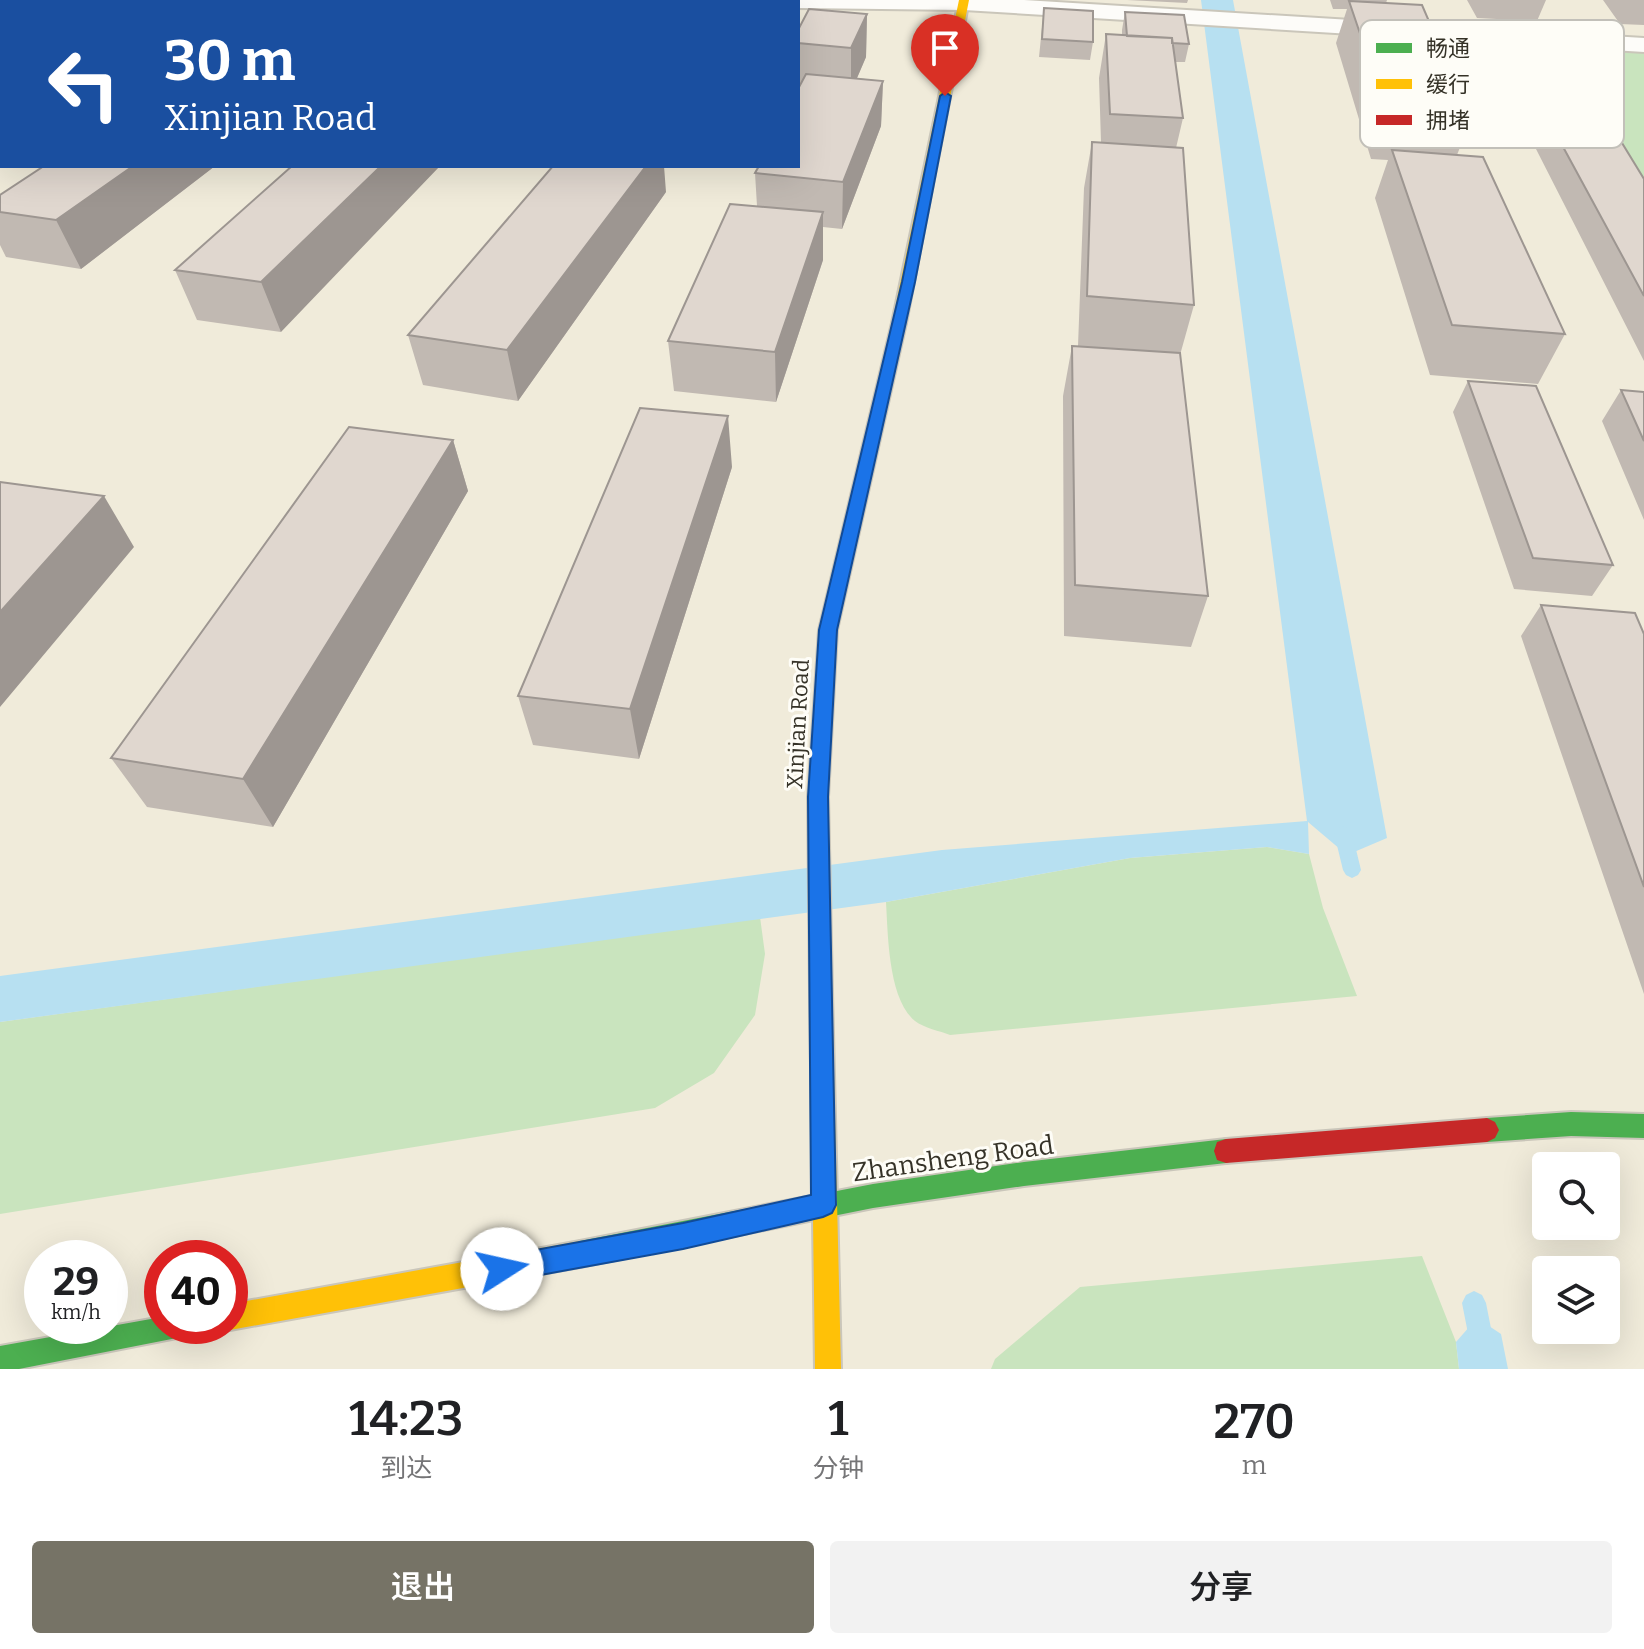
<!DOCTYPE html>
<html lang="zh">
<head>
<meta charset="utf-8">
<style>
	body { margin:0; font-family:Bitter,"Noto Sans SC",serif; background:#f2f2f2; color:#202124; height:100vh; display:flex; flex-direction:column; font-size:30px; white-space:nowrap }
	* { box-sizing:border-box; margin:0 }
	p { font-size:26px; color:#757577 }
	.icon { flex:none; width:44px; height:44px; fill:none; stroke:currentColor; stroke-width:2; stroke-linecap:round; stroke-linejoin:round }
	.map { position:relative; height:1369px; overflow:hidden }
	.panel { display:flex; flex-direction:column; background:#fff; flex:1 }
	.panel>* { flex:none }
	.top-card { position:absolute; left:0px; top:0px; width:800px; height:168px; box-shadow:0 8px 32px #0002; background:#1a4fa0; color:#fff; overflow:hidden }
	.fabs { position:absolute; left:1532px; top:1152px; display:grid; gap:16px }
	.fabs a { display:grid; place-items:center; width:88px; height:88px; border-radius:8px; background:#fff; box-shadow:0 8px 32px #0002; font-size:40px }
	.speed { position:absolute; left:24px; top:1240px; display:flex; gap:16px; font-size:40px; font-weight:700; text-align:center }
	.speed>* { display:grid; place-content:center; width:104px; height:104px; border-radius:50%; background:#fff; box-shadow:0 8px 32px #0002; line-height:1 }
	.speed small { font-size:20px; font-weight:400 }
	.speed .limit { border:12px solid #d22; background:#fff; color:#111 }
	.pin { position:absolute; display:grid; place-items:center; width:68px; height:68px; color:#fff; margin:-82px -34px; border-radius:50% 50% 50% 0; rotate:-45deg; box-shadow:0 0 8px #0007 }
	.pin .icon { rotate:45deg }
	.me { position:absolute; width:88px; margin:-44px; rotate:80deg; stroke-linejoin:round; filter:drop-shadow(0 0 6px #0008) }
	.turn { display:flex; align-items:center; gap:28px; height:168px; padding:0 32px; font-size:36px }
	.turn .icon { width:104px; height:104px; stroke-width:2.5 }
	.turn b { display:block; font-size:56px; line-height:68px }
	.eta { display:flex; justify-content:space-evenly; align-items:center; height:136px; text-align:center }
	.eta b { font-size:48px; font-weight:600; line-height:56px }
	.cta { display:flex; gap:16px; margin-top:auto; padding:16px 32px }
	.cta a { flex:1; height:92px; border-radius:8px; background:#767366; color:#fff; font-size:32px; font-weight:600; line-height:92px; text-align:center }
	.cta a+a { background:#f2f2f2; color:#202124 }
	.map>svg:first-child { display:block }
	.green { fill:#c9e4be }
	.water { fill:#b7e0f1 }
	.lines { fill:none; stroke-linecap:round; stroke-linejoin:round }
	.stream { fill:#b7e0f1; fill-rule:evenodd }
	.street-casing { stroke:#cac6ba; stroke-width:4 }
	.fast-casing { stroke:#cac6ba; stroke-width:4 }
	.slow-casing { stroke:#cac6ba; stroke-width:4 }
	.jam-casing { stroke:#cac6ba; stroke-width:4 }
	.street { fill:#fdfcf9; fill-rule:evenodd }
	.fast { fill:#4caf50; fill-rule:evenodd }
	.slow { fill:#ffc107; fill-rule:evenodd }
	.jam { fill:#c62828; fill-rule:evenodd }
	.wall { fill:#c1b9b2 }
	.shaded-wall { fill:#9d9691 }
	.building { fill:#e0d7cf; stroke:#9d9691; stroke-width:2 }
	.route { fill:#1a73e8; stroke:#114b97; stroke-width:2 }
	.labels { text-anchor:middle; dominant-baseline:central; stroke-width:6; stroke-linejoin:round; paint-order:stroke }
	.street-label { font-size:22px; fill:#353227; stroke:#fefdf7 }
	.near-street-label { font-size:26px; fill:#353227; stroke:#fefdf7 }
	.key { fill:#fefdf7; stroke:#c2c0b9; stroke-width:2 }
	.key-label { font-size:22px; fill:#353227 }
</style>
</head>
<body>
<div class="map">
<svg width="1644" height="1369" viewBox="0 0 1644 1369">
	<rect width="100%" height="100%" fill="#f0ebda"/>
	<path class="green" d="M 1434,41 L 1644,53 L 1644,191 L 1615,142 L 1476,134 Z
		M 1267,847 L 1309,854 L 1323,908 L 1357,996 L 950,1035 C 940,1031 924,1028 915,1021 C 888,999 888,934 886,902 L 1130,858 Z
		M 760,917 L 765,954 L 755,1015 L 714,1073 L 655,1108 L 0,1214 L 0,1022 Z
		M 1422,1256 L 1456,1342 L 1459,1369 L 991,1369 L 995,1359 L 1080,1287 Z"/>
	<path class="water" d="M 1201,0 L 1233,0 L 1387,838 L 1347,855 L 1308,822 L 1309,854 L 1267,847 L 1130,858 L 886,902 L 0,1022 L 0,976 L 942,850 L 1307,821 Z
		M 1477,1318 L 1501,1334 L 1508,1369 L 1459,1369 L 1456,1342 Z"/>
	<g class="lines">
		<path class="stream" d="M 1343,826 L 1349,828 L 1352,833 L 1361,870 L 1358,875 L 1352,878 L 1346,875 L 1343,870 L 1334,833 L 1337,828 Z
			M 1474,1291 L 1482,1295 L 1486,1303 L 1499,1369 L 1475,1369 L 1462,1303 L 1466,1295 Z"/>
		<defs>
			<path id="street" d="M 546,0 L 1024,0 L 1644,38 L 1644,52 L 964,10 L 798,8 L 798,2 Z"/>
			<path id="fast" d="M 899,319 L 906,323 L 837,630 L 828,797 L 832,991 L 829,998 L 821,1001 L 813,998 L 810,991 L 808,797 L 819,630 L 892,323 Z
				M 1571,1112 L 1644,1114 L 1644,1138 L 1571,1136 L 1487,1142 L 1479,1138 L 1475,1130 L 1479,1122 L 1487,1118 Z
				M 1226,1139 L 1235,1142 L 1238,1151 L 1235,1160 L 1226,1163 L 1024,1186 L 873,1208 L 580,1267 L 571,1263 L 567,1254 L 571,1245 L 580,1241 L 873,1184 L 1024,1162 Z
				M 162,1317 L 162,1326 L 196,1326 L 192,1335 L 19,1369 L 0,1369 L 0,1346 Z"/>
			<path id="slow" d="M 959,0 L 969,0 L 906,323 L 899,327 L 892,323 Z
				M 821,981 L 829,984 L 832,991 L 841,1369 L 815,1369 L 810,991 L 813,984 Z
				M 580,1241 L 589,1245 L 593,1254 L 589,1263 L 580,1267 L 230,1330 L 221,1326 L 230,1326 L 230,1304 Z"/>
			<path id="jam" d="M 1487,1118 L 1495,1122 L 1499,1130 L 1495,1138 L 1487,1142 L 1226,1163 L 1217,1160 L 1214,1151 L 1217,1142 L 1226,1139 Z"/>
		</defs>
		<use href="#street" class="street-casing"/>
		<use href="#fast" class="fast-casing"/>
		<use href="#slow" class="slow-casing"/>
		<use href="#jam" class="jam-casing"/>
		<use href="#street" class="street"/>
		<use href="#fast" class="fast"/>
		<use href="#slow" class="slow"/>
		<use href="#jam" class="jam"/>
	</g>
	<path class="wall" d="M 1127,0 L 1188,0 L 1187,3 Z
		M 1330,0 L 1387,0 L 1386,3 L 1471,119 L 1457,155 L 1565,334 L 1538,384 L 1430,375 L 1375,198 L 1388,160 L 1371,159 L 1336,43 L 1347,9 L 1333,9 Z
		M 1467,0 L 1546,0 L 1537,21 L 1477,18 Z
		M 1603,0 L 1644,0 L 1644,25 L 1620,24 Z
		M 1044,8 L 1093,42 L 1090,60 L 1039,57 Z
		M 1125,12 L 1189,44 L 1185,62 L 1175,62 L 1183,118 L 1176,148 L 1194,305 L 1180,355 L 1208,596 L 1191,647 L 1064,636 L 1063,396 L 1072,346 L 1078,346 L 1084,188 L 1092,142 L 1101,142 L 1099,78 L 1106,34 L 1122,35 L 1122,30 Z
		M 867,14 L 866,57 L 857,78 L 883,81 L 881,126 L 842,229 L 823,227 L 823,260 L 776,402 L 674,391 L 668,341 L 757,206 L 755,173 L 799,87 L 798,30 Z
		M 2,42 L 2,65 L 0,61 L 0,43 Z
		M 1549,121 L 1644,179 L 1644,361 L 1536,149 Z
		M 44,166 L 215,166 L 81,269 L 6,257 L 0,245 L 0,195 Z
		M 292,166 L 281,332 L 197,320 L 175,270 Z
		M 666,192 L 518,401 L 423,385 L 408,335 Z
		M 1468,381 L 1613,565 L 1592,596 L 1514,589 L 1453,412 Z
		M 1621,390 L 1644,392 L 1644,520 L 1602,421 Z
		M 453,440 L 468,491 L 273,827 L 147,807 L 111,758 Z
		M 732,467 L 639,759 L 533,745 L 518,696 Z
		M 1541,605 L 1644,634 L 1644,994 L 1521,636 Z"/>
	<path class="shaded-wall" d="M 153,0 L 171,0 L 172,2 L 149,2 Z
		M 867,14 L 866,57 L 851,92 L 851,48 Z
		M 883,81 L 881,126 L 842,229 L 843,182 Z
		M 2,90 L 2,150 L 0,151 L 0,91 Z
		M 133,166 L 215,166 L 81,269 L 56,220 Z
		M 381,166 L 440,166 L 281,332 L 261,282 Z
		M 646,166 L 664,166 L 666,192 L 518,401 L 507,350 Z
		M 823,212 L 823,260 L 776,402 L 775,352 Z
		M 728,416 L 732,467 L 639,759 L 630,709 Z
		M 453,440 L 468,491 L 273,827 L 243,779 Z
		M 104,496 L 134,547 L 0,707 L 0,612 Z"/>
	<path class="building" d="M 85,0 L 153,0 L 149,2 L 81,2 Z
		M 297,0 L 317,0 L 333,2 L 294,2 Z
		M 641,0 L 708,0 L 707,2 L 639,2 Z
		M 1349,1 L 1422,5 L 1471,119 L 1387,113 Z
		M 1044,8 L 1093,11 L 1093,42 L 1042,39 Z
		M 809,9 L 867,14 L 851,48 L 798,43 L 798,30 Z
		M 1125,12 L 1184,15 L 1189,44 L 1172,43 L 1172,38 L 1127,36 Z
		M 1106,34 L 1172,38 L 1183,118 L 1110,114 Z
		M 806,74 L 883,81 L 843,182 L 755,173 L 759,166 L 798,166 L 798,89 Z
		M 0,80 L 2,80 L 2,90 L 0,91 Z
		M 1549,121 L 1611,125 L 1644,179 L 1644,296 Z
		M 1092,142 L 1183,148 L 1194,305 L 1087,296 Z
		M 1392,150 L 1483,157 L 1565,334 L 1452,325 Z
		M 44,166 L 133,166 L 56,220 L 0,212 L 0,195 Z
		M 292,166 L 381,166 L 261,282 L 175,270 Z
		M 553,166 L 646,166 L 507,350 L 408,335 Z
		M 730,204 L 823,212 L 775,352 L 668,341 Z
		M 1072,346 L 1180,353 L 1208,596 L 1075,585 Z
		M 1468,381 L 1536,386 L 1613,565 L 1533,558 Z
		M 1621,390 L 1644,392 L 1644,441 Z
		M 640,408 L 728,416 L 630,709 L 518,696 Z
		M 349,427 L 453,440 L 243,779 L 111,758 Z
		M 0,482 L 104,496 L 0,612 Z
		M 1541,605 L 1635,613 L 1644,634 L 1644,887 Z"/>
	<path class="route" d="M 945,92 L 951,96 L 915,282 L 837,630 L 828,797 L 836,1205 L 832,1213 L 823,1217 L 683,1249 L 502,1282 L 492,1278 L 489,1269 L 492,1259 L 502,1256 L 683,1223 L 811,1195 L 808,797 L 819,630 L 902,282 L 940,96 Z"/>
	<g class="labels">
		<g class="street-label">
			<text transform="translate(798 724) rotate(-87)">Xinjian Road</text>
		</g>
		<g class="near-street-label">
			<text transform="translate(953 1159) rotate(-8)">Zhansheng Road</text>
		</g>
	</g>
	<rect x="1360" y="20" width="264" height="128" rx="12" class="key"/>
	<rect x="1376" y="43" width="36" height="10" fill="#4caf50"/>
	<rect x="1376" y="79" width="36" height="10" fill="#ffc107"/>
	<rect x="1376" y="115" width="36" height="10" fill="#c62828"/>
	<g class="key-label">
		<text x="1426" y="56">畅通</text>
		<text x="1426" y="92">缓行</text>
		<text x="1426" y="128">拥堵</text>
	</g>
</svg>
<div class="fabs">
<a><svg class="icon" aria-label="search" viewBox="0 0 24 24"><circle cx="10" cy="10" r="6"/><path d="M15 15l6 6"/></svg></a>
<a><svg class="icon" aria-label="layers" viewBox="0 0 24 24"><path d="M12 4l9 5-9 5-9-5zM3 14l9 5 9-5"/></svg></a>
</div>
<div class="speed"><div>29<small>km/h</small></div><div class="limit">40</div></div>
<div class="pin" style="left:945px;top:96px;background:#d93025"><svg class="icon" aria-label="arrive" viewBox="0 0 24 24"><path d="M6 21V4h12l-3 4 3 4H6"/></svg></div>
<svg class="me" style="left:502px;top:1269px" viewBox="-20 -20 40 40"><circle r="19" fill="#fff"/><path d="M0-13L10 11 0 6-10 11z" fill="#1a73e8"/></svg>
<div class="top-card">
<div class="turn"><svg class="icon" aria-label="left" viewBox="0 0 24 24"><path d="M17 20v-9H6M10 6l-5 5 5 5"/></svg><div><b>30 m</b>Xinjian Road</div></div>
</div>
</div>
<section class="panel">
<div class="eta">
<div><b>14:23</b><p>到达</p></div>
<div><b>1</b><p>分钟</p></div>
<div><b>270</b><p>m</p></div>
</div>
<div class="cta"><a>退出</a><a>分享</a></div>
</section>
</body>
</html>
